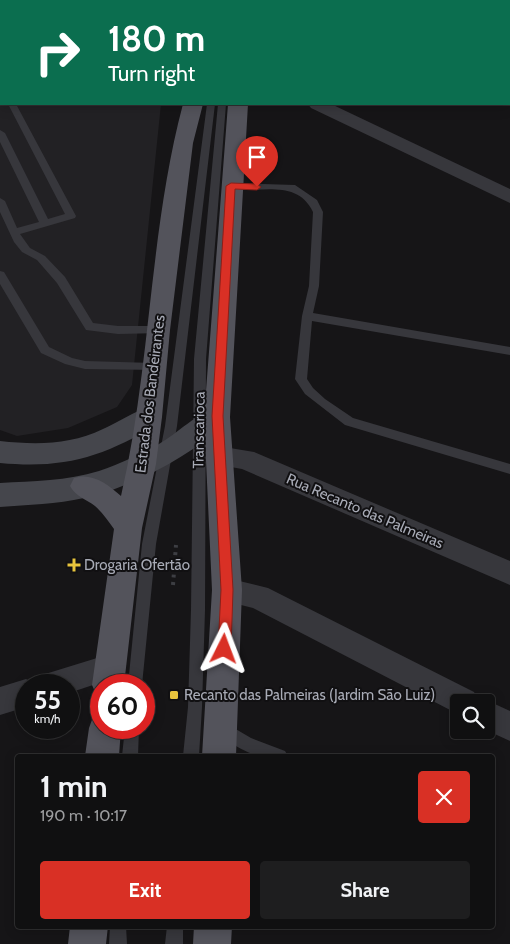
<!DOCTYPE html>
<html lang="en">
<head>
<meta charset="utf-8">
<style>
	body { margin:0; font-family:Cabin,sans-serif; background:#1e1e1f; color:#f1f3f6; height:100vh; display:flex; flex-direction:column; font-size:19px; white-space:nowrap }
	* { box-sizing:border-box; margin:0 }
	p { font-size:16px; color:#9c9d9f }
	.icon { flex:none; width:28px; height:28px; fill:none; stroke:currentColor; stroke-width:2; stroke-linecap:round; stroke-linejoin:round }
	.map { position:relative; flex:1; overflow:hidden }
	.side { position:absolute; left:15px; top:754px; width:480px; height:175px; display:flex; flex-direction:column; background:#101011; border-radius:5px; box-shadow:0 2px 12px #0003,0 0 0 1px #303031 }
	.side>* { flex:none }
	.guide { position:absolute; left:0px; top:0px; width:510px; height:105px; box-shadow:0 2px 12px #0003,0 0 0 1px #303031; background:#0b6e4f; color:#fff; overflow:hidden }
	.tools { position:absolute; left:450px; top:694px; display:grid; gap:10px }
	.tools a { display:grid; place-items:center; width:45px; height:45px; border-radius:5px; background:#101011; box-shadow:0 2px 12px #0003,0 0 0 1px #303031; font-size:25px }
	.speed { position:absolute; left:15px; top:674px; display:flex; gap:10px; font-size:25px; font-weight:700; text-align:center }
	.speed>* { display:grid; place-content:center; width:65px; height:65px; border-radius:50%; background:#101011; box-shadow:0 2px 12px #0003,0 0 0 1px #303031; line-height:1 }
	.speed small { font-size:12px; font-weight:400 }
	.speed .limit { border:8px solid #d22; background:#fff; color:#111 }
	.pin { position:absolute; display:grid; place-items:center; width:42px; height:42px; color:#fff; margin:-51px -21px; border-radius:50% 50% 50% 0; rotate:-45deg; box-shadow:0 0 5px #0007 }
	.pin .icon { rotate:45deg }
	.me { position:absolute; width:55px; margin:-28px; rotate:3deg; stroke-linejoin:round; filter:drop-shadow(0 0 4px #0008) }
	.turn { display:flex; align-items:center; gap:18px; height:105px; padding:0 25px; font-size:22px }
	.turn .icon { width:65px; height:65px; stroke-width:2.5 }
	.turn b { display:block; font-size:35px; line-height:42px }
	.round { display:grid; place-items:center; flex:none; width:52px; height:52px; border-radius:5px; background:#1e1e1f }
	.overview { display:flex; align-items:center; justify-content:space-between; height:85px; padding:0 25px }
	h1 { font-size:30px; font-weight:700; line-height:38px }
	.cta { display:flex; gap:10px; margin-top:auto; padding:10px 25px }
	.cta a { flex:1; height:58px; border-radius:5px; background:#d93025; color:#fff; font-size:20px; font-weight:700; line-height:58px; text-align:center }
	.cta a+a { background:#1e1e1f; color:#f1f3f6 }
	.map>svg:first-child { display:block }
	.built { fill:#222124 }
	.lines { fill:none; stroke-linecap:round; stroke-linejoin:round }
	.path { stroke:#3d3e43; stroke-width:4; stroke-dasharray:3 4.5; stroke-linecap:butt }
	.lane { fill:#37373c; fill-rule:evenodd }
	.street { fill:#37373c; fill-rule:evenodd }
	.secondary { fill:#45464c; fill-rule:evenodd }
	.primary { fill:#53535b; fill-rule:evenodd }
	.route { fill:#d93025; stroke:#8d1f18 }
	.poi-dot { fill:#e8c43d; stroke:#111012; stroke-width:2 }
	.labels { text-anchor:middle; dominant-baseline:central; stroke-width:4; stroke-linejoin:round; paint-order:stroke }
	.street-label { font-size:15px; fill:#a8abb6; stroke:#111012 }
	.poi-label { font-size:15px; fill:#a8abb6; stroke:#111012; text-anchor:start }
</style>
</head>
<body>
<div class="map">
<svg width="510" height="944" viewBox="0 0 510 944">
	<rect width="100%" height="100%" fill="#161517"/>
	<path class="built" d="M 0,0 L 218,0 L 1,1 L 1,104 L 161,104 L 132,385 L 117,407 L 68,428 L 17,436 L 0,430 Z"/>
	<g class="lines">
		<path class="path" d="M 173,585 L 176,545"/>
		<path class="lane" d="M 244,0 L 252,0 L 252,1 L 244,1 Z
			M 0,77 L 1,78 L 1,85 L 0,84 Z
			M 8,104 L 16,104 L 76,216 L 75,218 L 20,234 L 30,248 L 45,256 L 65,277 L 93,323 L 118,326 L 158,326 L 164,330 L 162,333 L 118,334 L 86,330 L 57,283 L 37,260 L 22,252 L 14,242 L 0,212 L 0,198 L 5,201 L 17,228 L 39,222 L 0,142 L 0,130 L 5,133 L 48,219 L 65,214 Z
			M 207,104 L 215,104 L 177,426 L 156,544 L 142,685 L 128,685 L 142,544 L 165,426 Z
			M 218,104 L 226,104 L 206,359 L 205,610 L 202,707 L 199,756 L 183,756 L 188,707 L 191,610 L 194,359 Z
			M 231,183 L 295,185 L 317,200 L 323,212 L 319,286 L 313,313 L 510,347 L 510,355 L 312,321 L 307,379 L 313,388 L 325,399 L 353,418 L 510,464 L 510,474 L 345,425 L 305,394 L 295,379 L 302,316 L 309,286 L 313,212 C 296,177 258,195 228,188 L 226,186 Z
			M 0,271 L 4,272 L 49,347 L 72,358 L 85,361 L 154,363 L 158,364 L 160,367 L 158,370 L 85,369 L 65,364 L 41,353 L 0,284 Z
			M 222,721 L 251,738 L 285,751 L 288,756 C 278,756 267,758 259,756 C 247,753 219,739 215,728 L 217,723 Z
			M 125,728 L 139,728 L 138,756 L 122,756 Z
			M 110,926 L 126,926 L 127,944 L 109,944 Z
			M 167,926 L 183,926 L 183,944 L 165,944 Z"/>
		<path class="street" d="M 489,0 L 507,0 L 508,1 L 490,1 Z
			M 308,104 L 331,104 L 510,189 L 510,203 L 311,108 Z
			M 218,446 L 254,452 L 510,561 L 510,585 L 242,469 L 209,463 L 206,456 L 209,449 Z
			M 227,578 L 268,588 L 474,692 L 479,702 L 459,702 L 459,714 L 454,712 L 253,608 L 217,599 L 213,590 L 217,581 Z
			M 110,654 L 120,658 L 124,667 L 120,676 L 69,693 L 69,685 L 37,685 L 42,675 Z
			M 26,679 L 37,685 L 26,685 L 26,707 L 0,715 L 0,687 Z
			M 486,700 L 510,711 L 510,741 L 486,730 L 486,702 L 479,702 Z"/>
		<path class="secondary" d="M 149,407 L 158,410 L 162,417 L 158,424 C 103,457 65,469 0,463 L 0,441 C 36,445 70,445 103,429 C 119,422 133,412 149,407 Z
			M 217,407 L 226,410 L 230,417 C 223,431 206,441 193,449 C 160,471 123,489 84,498 C 57,504 28,505 0,507 L 0,483 C 33,481 67,481 99,471 C 120,464 140,454 159,444 C 178,433 197,413 217,407 Z"/>
		<path class="primary" d="M 183,104 L 203,104 L 193,143 L 170,330 L 162,417 L 156,464 L 142,528 L 124,685 L 101,685 L 101,697 L 97,696 L 92,685 L 114,529 C 108,521 103,513 95,506 C 86,499 76,497 70,486 L 74,478 C 91,472 108,484 121,496 C 151,367 149,232 183,104 Z
			M 228,104 L 248,104 L 230,417 L 242,590 L 236,756 L 202,756 L 212,590 L 204,417 Z
			M 101,714 L 101,728 L 121,728 L 119,756 L 85,756 L 89,728 L 93,717 Z
			M 70,926 L 108,926 L 106,944 L 68,944 Z
			M 194,926 L 232,926 L 231,944 L 193,944 Z"/>
	</g>
	<path class="route" d="M 231,183 L 257,184 L 261,187 L 257,190 L 235,189 L 223,416 L 233,590 L 231,649 L 229,653 L 224,655 L 220,653 L 218,649 L 221,590 L 212,416 L 226,186 Z"/>
	<g class="poi-dot">
		<path d="M71.5 557.5h5v5h5v5h-5v5h-5v-5h-5v-5h5z"/>
		<rect x="169" y="690" width="10" height="10" rx="2.5"/>
	</g>
	<g class="labels">
		<g class="street-label">
			<text transform="translate(150 394) rotate(-83)">Estrada dos Bandeirantes</text>
			<text transform="translate(199 430) rotate(-89)">Transcarioca</text>
			<text transform="translate(365 511) rotate(23)">Rua Recanto das Palmeiras</text>
		</g>
		<g class="poi-label">
			<text x="84" y="565">Drogaria Ofertão</text>
			<text x="184" y="695">Recanto das Palmeiras (Jardim São Luiz)</text>
		</g>
	</g>
</svg>
<div class="tools">
<a><svg class="icon" aria-label="search" viewBox="0 0 24 24"><circle cx="10" cy="10" r="6"/><path d="M15 15l6 6"/></svg></a>
</div>
<div class="speed"><div>55<small>km/h</small></div><div class="limit">60</div></div>
<div class="pin" style="left:257px;top:187px;background:#d93025"><svg class="icon" aria-label="arrive" viewBox="0 0 24 24"><path d="M6 21V4h12l-3 4 3 4H6"/></svg></div>
<svg class="me" style="left:224px;top:649px" viewBox="-20 -20 40 40"><path d="M0-17L14 15 0 8-14 15z" fill="#d93025" stroke="#fff" stroke-width="4"/></svg>
<div class="guide">
<div class="turn"><svg class="icon" aria-label="right" viewBox="0 0 24 24"><path d="M7 20v-9h11M14 6l5 5-5 5"/></svg><div><b>180 m</b>Turn right</div></div>
</div>
<section class="side">
<div class="overview"><div><h1>1 min</h1><p>190 m · 10:17</p></div><a class="round" style="background:#d93025;color:#fff"><svg class="icon" aria-label="close" viewBox="0 0 24 24"><path d="M6 6l12 12M18 6L6 18"/></svg></a></div>
<div class="cta"><a>Exit</a><a>Share</a></div>
</section>
</div>
</body>
</html>
